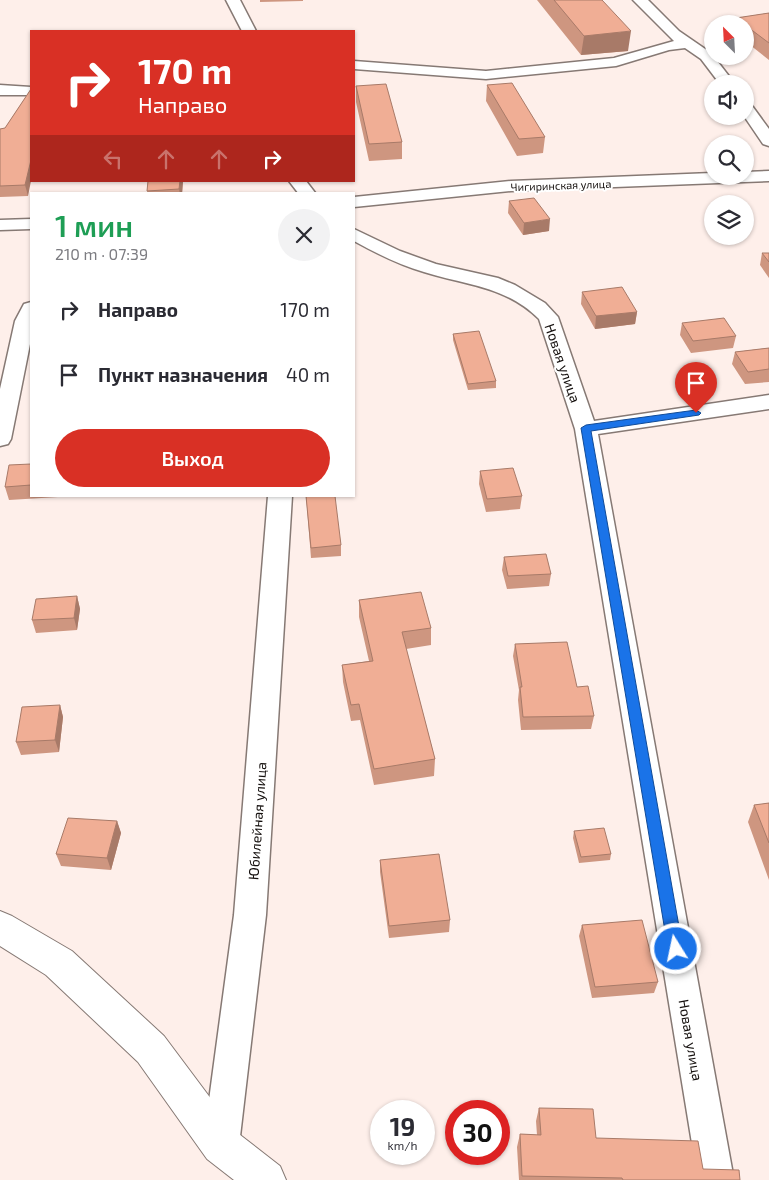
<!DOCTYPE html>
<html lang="ru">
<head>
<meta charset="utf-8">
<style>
	body { margin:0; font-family:"Exo 2",sans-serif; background:#f2f2f3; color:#2b2b33; height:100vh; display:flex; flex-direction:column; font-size:19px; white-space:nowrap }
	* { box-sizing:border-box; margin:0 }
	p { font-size:16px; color:#7c7c81 }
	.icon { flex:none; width:28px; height:28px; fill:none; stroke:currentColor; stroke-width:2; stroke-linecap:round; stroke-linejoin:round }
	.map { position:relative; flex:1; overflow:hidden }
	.sheet { position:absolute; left:30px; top:192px; width:325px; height:305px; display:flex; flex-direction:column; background:#fff; border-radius:0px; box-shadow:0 1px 4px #0004 }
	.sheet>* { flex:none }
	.guide { position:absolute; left:30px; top:30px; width:325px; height:152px; border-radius:0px; box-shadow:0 1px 4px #0004; background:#d93025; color:#fff; overflow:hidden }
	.needle { width:32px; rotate:336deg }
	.fabs { position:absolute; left:704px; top:15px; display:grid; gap:10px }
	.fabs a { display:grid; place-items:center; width:50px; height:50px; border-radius:50%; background:#fff; box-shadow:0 1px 4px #0004; font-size:25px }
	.speed { position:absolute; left:370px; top:1100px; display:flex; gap:10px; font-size:25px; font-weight:700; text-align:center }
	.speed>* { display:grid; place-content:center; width:65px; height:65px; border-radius:50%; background:#fff; box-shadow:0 1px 4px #0004; line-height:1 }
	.speed small { font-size:12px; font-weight:400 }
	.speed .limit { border:8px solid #d22; background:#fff; color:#111 }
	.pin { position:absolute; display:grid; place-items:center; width:42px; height:42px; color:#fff; margin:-51px -21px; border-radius:50% 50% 50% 0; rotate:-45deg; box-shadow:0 0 5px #0007 }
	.pin .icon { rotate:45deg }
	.me { position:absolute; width:55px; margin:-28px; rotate:350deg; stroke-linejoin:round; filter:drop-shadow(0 0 4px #0008) }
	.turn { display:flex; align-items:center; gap:18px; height:105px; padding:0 25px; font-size:22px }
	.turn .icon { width:65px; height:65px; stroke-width:2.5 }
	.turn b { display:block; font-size:35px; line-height:42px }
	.lanes { display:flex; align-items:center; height:48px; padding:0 25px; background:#0003; justify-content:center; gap:25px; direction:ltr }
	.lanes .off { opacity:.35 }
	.round { display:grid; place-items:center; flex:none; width:52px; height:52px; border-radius:26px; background:#f2f2f3 }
	.summary { display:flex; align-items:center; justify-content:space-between; height:85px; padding:0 25px }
	h1 { font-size:30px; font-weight:600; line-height:38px; color:#1e9e55 }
	.button { display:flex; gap:10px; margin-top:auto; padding:10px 25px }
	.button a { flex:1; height:58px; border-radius:30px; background:#d93025; color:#fff; font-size:20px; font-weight:600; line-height:58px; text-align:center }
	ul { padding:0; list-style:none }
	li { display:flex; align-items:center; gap:15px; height:65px; padding:0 25px }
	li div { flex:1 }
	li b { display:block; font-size:19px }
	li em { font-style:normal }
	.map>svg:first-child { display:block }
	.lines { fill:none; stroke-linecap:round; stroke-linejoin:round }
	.minor-casing { stroke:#867974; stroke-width:3 }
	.tertiary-casing { stroke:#867974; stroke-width:2 }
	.minor { fill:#fff; fill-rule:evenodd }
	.tertiary { fill:#fff; fill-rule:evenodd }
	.wall { fill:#ce9680 }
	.shaded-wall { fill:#a87a68 }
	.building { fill:#f0ae95; stroke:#a87a68 }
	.route { fill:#1a73e8; stroke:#114b97 }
	.labels { text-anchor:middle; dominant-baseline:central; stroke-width:4; stroke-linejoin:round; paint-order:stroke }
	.far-street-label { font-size:11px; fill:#15100e; stroke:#fff }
	.street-label { font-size:14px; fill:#15100e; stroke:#fff }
</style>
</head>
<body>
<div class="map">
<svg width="769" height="1180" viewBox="0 0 769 1180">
	<rect width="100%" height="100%" fill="#feefea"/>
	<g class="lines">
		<defs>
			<path id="minor" d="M 226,0 L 240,0 L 256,31 L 242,31 Z
				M 633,0 L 648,0 L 679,31 L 711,53 L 735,84 L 720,84 L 701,59 L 685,48 L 669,50 L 616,66 L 486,79 L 354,69 L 354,61 L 486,71 L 614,58 L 674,41 Z
				M 0,85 L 31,87 L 31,95 L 0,95 Z
				M 745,101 L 750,103 L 769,129 L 769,146 L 763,144 L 744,116 Z
				M 769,171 L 769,181 L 511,191 L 354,207 L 354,197 L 511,181 L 712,173 L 712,176 L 745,176 L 745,172 Z
				M 289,181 L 306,181 L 316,194 L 299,194 Z
				M 31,219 L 31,229 L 0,230 L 0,220 Z
				M 354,229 L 400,251 L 436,264 L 498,278 L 515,285 L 545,303 L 558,317 L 594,421 L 769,395 L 769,409 L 598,434 L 734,1180 L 698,1180 L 575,429 L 539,319 C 506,286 465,285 424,272 C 399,265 376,253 354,241 Z
				M 31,302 L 31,339 L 11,439 L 8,444 L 0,446 L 0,389 L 15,321 L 24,304 Z
				M 268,496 L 292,496 L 266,915 L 239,1145 L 234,1158 L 221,1163 L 208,1158 L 203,1145 L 234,915 Z"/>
			<path id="tertiary" d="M 0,911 L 12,916 L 72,951 L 164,1036 L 235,1131 L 280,1166 L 286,1180 L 234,1180 L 207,1159 L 138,1062 L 46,975 L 0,946 Z"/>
		</defs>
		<use href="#minor" class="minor-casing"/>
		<use href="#tertiary" class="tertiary-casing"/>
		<use href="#minor" class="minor"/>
		<use href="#tertiary" class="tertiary"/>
	</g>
	<path class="wall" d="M 260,0 L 303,0 L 303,1 L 260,2 Z
		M 537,0 L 602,0 L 628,51 L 581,55 Z
		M 769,13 L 769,60 L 745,41 L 745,24 L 734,24 L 736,18 Z
		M 487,85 L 545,137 L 543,153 L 517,156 L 486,101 Z
		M 356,86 L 402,142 L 402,159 L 369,161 L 356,102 Z
		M 31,89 L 28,196 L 0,197 L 0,129 L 5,128 Z
		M 148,181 L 183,181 L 182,194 L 147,194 Z
		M 509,201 L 549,231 L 523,235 L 508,213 Z
		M 762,253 L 769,253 L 769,278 L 760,265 Z
		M 582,292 L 637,312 L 635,324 L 595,329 L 581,304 Z
		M 682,323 L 736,336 L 733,348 L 691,353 L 680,335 Z
		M 453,334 L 496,381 L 496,388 L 468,390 L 453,340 Z
		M 769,348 L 769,382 L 745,384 L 732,364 L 735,352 Z
		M 31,464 L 31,496 L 58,497 L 9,500 L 5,487 Z
		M 480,471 L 522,496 L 520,509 L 486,512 L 479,484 Z
		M 306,496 L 341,545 L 341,556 L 311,558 Z
		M 504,557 L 551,574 L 549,586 L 507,589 L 502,570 Z
		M 77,596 L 80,609 L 77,630 L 36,633 L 32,620 Z
		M 359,600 L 431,628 L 431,645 L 406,649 L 435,759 L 434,776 L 374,785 L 360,720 L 351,721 L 343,682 L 342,665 L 369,661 L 359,617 Z
		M 515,644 L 577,687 L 594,716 L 591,729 L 521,730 L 518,700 L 519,690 L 513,656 Z
		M 60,705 L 63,717 L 59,752 L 21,755 L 16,742 Z
		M 769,803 L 769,880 L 748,822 L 754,805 Z
		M 117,821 L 121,833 L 111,870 L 61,866 L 56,854 Z
		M 574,831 L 611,854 L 610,860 L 579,863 L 573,838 Z
		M 380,860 L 450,920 L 449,932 L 389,938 L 380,872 Z
		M 582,925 L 658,982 L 654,993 L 592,998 L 579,936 Z
		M 539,1108 L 596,1138 L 740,1180 L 519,1180 L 517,1147 L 520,1134 L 537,1135 L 536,1121 Z"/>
	<path class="shaded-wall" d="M 631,31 L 628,51 L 581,55 L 584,36 Z
		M 31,148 L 31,181 L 28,196 L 25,185 Z
		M 180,181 L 183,181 L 182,194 L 180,194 L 179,189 Z
		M 550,219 L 549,231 L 523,235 L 524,223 Z
		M 637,312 L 635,324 L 595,329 L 596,316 Z
		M 77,596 L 80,609 L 77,630 L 74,618 Z
		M 60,705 L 63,717 L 59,752 L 55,740 Z
		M 117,821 L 121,833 L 111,870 L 107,858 Z"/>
	<path class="building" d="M 554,0 L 602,0 L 631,31 L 584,36 Z
		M 769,13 L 769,43 L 745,25 L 745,24 L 743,24 L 736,18 Z
		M 512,83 L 545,137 L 519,139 L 487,85 Z
		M 386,84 L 402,142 L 369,144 L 356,86 Z
		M 31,89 L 31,160 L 25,185 L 0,186 L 0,129 L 5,128 Z
		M 148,181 L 180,181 L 179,189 L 147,191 Z
		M 534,198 L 550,219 L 524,223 L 509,201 Z
		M 762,253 L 769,253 L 769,262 Z
		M 622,287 L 637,312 L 596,316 L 582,292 Z
		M 724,318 L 736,336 L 693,341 L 682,323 Z
		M 479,331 L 496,381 L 468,384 L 453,334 Z
		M 769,348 L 769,369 L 748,372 L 735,352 Z
		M 31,464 L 31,485 L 5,487 L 9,465 Z
		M 513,468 L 522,496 L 487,499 L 480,471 Z
		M 306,496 L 335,496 L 341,545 L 311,548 Z
		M 546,554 L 551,574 L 508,576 L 504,557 Z
		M 421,592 L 431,628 L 402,632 L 435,759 L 374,769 L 359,704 L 351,705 L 342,665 L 373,661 L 359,600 Z
		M 77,596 L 74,618 L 32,620 L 36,599 Z
		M 567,642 L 577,687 L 588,686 L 594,716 L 523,717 L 520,687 L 522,687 L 515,644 Z
		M 60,705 L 55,740 L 16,742 L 22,707 Z
		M 769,803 L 769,843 L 754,805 Z
		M 68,818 L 117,821 L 107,858 L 56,854 Z
		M 604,828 L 611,854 L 581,857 L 574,831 Z
		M 439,854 L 450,920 L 389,926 L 380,860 Z
		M 642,920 L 658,982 L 595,987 L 582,925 Z
		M 539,1108 L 593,1109 L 596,1138 L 698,1141 L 703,1169 L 739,1170 L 740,1180 L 623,1180 L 622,1178 L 522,1176 L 520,1134 L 541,1135 Z"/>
	<path class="route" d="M 696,410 L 701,413 L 699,415 L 591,431 L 683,949 L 681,954 L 676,955 L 670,954 L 668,949 L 581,428 L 586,425 Z"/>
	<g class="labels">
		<g class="far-street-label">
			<text transform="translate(561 185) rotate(-2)">Чигиринская улица</text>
		</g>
		<g class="street-label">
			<text transform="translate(563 363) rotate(71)">Новая улица</text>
			<text transform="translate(257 821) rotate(-86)">Юбилейная улица</text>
			<text transform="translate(691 1040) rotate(80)">Новая улица</text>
		</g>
	</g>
</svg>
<div class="fabs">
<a><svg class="needle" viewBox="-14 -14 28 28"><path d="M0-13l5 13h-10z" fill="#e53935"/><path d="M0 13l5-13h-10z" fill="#7c7c81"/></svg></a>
<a><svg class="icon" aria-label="sound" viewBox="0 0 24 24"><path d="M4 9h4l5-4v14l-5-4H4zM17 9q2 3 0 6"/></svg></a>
<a><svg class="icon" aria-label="search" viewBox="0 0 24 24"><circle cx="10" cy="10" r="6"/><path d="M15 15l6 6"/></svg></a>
<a><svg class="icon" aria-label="layers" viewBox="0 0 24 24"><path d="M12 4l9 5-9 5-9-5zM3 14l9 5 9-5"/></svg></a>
</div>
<div class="speed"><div>19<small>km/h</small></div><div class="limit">30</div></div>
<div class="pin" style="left:696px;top:413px;background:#d93025"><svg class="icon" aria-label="arrive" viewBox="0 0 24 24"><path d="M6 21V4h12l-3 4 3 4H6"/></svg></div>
<svg class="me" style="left:676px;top:949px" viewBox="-20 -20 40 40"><circle r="17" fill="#1a73e8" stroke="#fff" stroke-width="3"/><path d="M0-11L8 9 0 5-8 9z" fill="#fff"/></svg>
<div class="guide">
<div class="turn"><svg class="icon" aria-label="right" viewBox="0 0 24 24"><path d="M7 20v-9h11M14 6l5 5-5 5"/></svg><div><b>170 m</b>Направо</div></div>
<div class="lanes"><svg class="icon off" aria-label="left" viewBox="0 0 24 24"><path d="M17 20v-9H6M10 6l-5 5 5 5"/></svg><svg class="icon off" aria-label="ahead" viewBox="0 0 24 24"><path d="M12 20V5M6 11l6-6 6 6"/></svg><svg class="icon off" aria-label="ahead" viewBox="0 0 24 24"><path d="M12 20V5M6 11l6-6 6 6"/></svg><svg class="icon" aria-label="right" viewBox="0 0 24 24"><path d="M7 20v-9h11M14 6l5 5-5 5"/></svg></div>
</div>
<section class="sheet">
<div class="summary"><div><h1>1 мин</h1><p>210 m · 07:39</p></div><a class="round"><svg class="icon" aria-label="close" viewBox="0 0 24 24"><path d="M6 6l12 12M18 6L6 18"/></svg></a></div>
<ul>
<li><svg class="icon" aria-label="right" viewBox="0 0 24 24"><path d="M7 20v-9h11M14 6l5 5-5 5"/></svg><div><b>Направо</b></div><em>170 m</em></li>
<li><svg class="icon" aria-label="arrive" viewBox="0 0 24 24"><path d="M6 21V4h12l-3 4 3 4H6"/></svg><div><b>Пункт назначения</b></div><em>40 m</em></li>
</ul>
<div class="button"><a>Выход</a></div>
</section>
</div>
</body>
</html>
